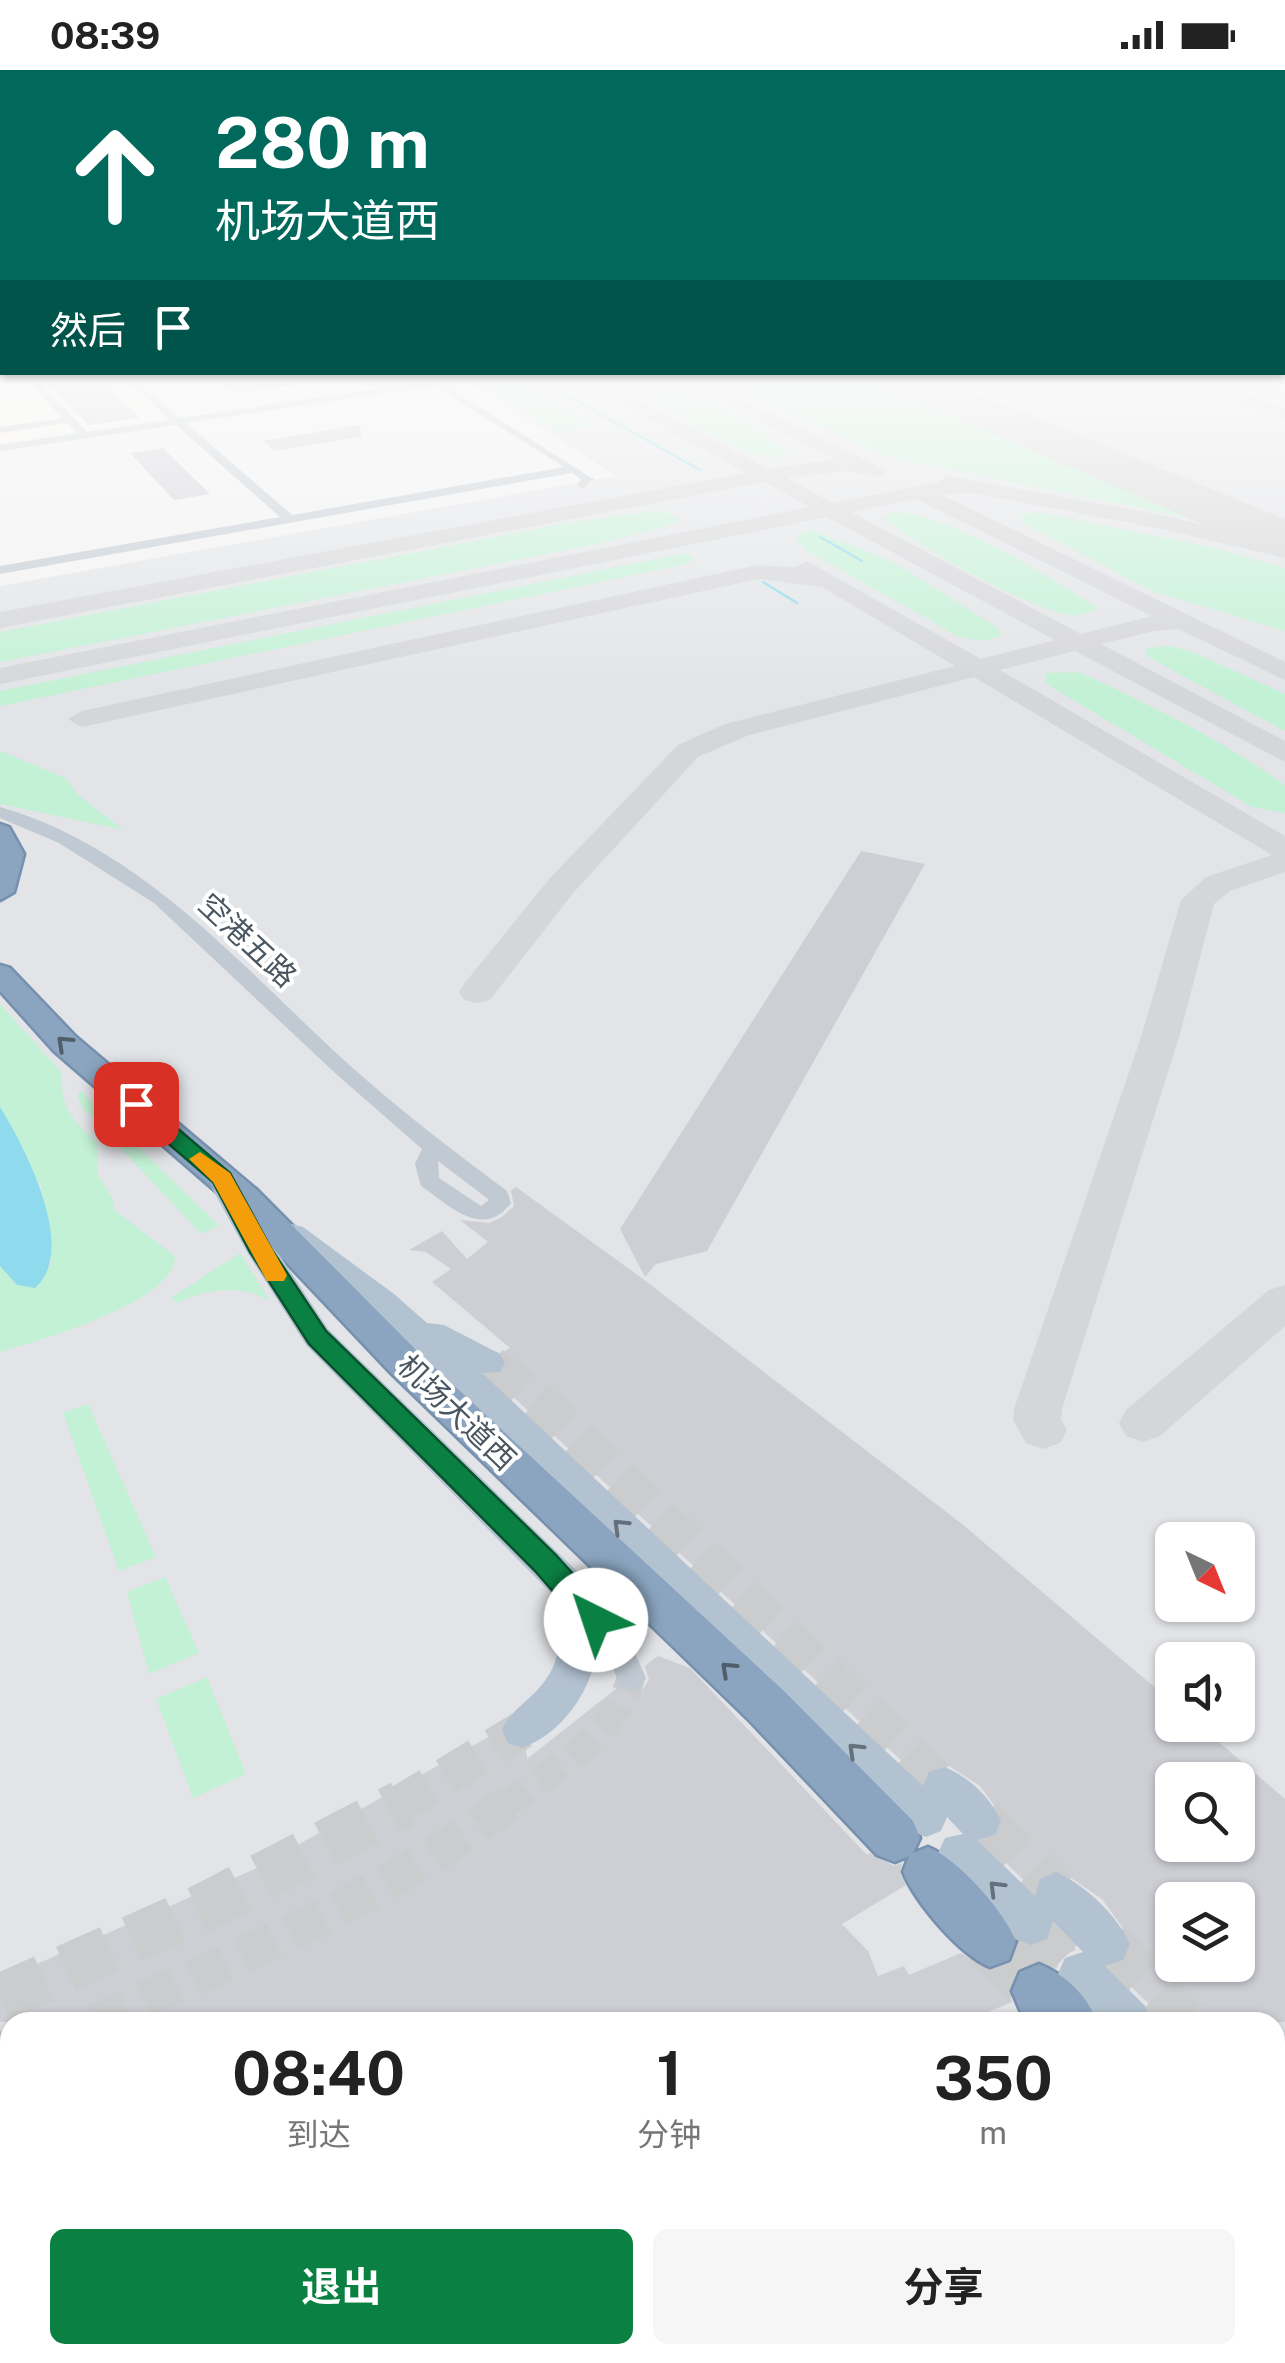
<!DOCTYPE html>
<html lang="zh">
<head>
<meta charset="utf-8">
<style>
	body { margin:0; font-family:"Public Sans","Noto Sans SC",sans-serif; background:#f6f6f6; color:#222; height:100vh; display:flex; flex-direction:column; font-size:38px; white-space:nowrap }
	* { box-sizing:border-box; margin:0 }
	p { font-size:32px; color:#767676 }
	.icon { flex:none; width:55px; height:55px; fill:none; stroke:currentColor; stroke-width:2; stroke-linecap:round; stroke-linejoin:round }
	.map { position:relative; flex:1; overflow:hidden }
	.side { position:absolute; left:0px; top:1942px; width:1285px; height:352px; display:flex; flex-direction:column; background:#fff; border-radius:30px 30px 0 0; box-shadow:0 2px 8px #0004 }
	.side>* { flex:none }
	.guide { position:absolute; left:0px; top:0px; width:1285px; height:305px; box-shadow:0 2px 8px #0004; background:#00695c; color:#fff; overflow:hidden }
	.needle { width:65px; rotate:137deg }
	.controls { position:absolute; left:1155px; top:1452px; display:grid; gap:20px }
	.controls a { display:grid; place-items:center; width:100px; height:100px; border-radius:15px; background:#fff; box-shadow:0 2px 8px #0004; font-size:50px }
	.pin { position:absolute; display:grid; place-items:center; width:85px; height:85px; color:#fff; margin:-42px; border-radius:20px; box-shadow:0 5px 15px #0006 }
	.me { position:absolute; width:110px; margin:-55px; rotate:319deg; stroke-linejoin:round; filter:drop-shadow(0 0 8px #0008) }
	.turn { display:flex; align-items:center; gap:35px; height:210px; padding:0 50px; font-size:45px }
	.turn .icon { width:130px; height:130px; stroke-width:2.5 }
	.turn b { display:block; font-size:70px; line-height:85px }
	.then { display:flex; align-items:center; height:95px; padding:0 50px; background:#0003; gap:20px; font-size:38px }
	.eta { display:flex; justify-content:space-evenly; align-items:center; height:170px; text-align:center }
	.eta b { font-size:60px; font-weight:700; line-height:70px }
	.button { display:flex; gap:20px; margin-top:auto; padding:20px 50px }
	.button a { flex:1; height:115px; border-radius:15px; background:#0b8043; color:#fff; font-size:40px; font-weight:700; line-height:115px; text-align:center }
	.button a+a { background:#f6f6f6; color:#222 }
	.status { display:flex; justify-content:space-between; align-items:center; height:70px; padding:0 50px; background:#fff; direction:ltr }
	.status svg { height:28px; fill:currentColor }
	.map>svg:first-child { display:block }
	.commercial { fill:#fdf9ef }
	.airport { fill:#e2e4e7; fill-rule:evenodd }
	.green { fill:#c3f1d5 }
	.water { fill:#90daee }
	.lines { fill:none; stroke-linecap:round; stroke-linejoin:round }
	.stream { stroke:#90daee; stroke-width:2.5 }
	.taxiway { fill:#d5d6d8; fill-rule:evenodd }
	.runway { fill:#d5d6d8; fill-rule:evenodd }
	.building { fill:#cdcfd5; fill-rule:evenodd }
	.minor-tunnel-far2 { stroke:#caccce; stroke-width:11; stroke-dasharray:11 5; stroke-linecap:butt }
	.minor-tunnel-far1 { stroke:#caccce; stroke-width:28; stroke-dasharray:28 14; stroke-linecap:butt }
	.minor-tunnel { stroke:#caccce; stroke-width:36; stroke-dasharray:36 18; stroke-linecap:butt }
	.major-tunnel-far2 { stroke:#caccce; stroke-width:29; stroke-dasharray:29 15; stroke-linecap:butt }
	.major-tunnel-far1 { stroke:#caccce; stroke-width:38; stroke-dasharray:38 19; stroke-linecap:butt }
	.major-tunnel { stroke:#caccce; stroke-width:48; stroke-dasharray:48 24; stroke-linecap:butt }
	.highway-tunnel { stroke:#caccce; stroke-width:55; stroke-dasharray:55 28; stroke-linecap:butt }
	.highway-casing { stroke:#7690ad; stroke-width:5 }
	.minor { fill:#c1cad2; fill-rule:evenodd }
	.major { fill:#b3c2d1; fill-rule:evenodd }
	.highway { fill:#8ba5c1; fill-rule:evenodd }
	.oneway { stroke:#505e6b }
	.oneway2 { stroke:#64717d }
	.route { fill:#0b8043; stroke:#07532c; stroke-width:2.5 }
	.slow { fill:#f59e0b }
	.labels { text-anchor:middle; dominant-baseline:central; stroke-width:8; stroke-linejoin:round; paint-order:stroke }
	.street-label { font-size:30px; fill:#4a5661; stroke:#fff }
</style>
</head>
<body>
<div class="status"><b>08:39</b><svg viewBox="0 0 49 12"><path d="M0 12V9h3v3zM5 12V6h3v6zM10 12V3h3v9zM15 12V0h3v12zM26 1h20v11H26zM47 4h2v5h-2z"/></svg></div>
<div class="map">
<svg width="1285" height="2293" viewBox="0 0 1285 2293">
	<rect width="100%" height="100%" fill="#f5f3f3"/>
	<path class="commercial" d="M 0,303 L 113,303 L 162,348 L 0,372 Z"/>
	<path class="airport" d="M 456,303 L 1285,303 L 1285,2293 L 0,2293 L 0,516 L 616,406 ZM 1172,1470 L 1238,1470 L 1238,1535 L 1172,1535 ZM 1172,1590 L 1238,1590 L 1238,1655 L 1172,1655 ZM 1172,1710 L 1238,1710 L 1238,1775 L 1172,1775 ZM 1172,1830 L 1238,1830 L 1238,1895 L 1172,1895 ZM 10,1952 L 1275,1952 L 1275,2285 L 10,2285 Z"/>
	<path class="green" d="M 458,303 L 507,303 L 597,355 L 556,362 Z
		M 759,303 L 865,305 L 1199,450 L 887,386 L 760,330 L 731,309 Z
		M 661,320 C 707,324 753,356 789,383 C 760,402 679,345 651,328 L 650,323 Z
		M 658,440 L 676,446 L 677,453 L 602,473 L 0,592 L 0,562 L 568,453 Z
		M 895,442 C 952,445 1048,506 1098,538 C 1086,545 1075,547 1061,543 C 1017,532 918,476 882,447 Z
		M 1039,442 L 1210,477 L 1285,498 L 1285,561 L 1155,522 L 1021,452 L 1022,444 Z
		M 813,460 L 893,492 L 998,558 L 1001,566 L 985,571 L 959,567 L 806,480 L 796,469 L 800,463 Z
		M 687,483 L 693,489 L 687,494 L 0,636 L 0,621 Z
		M 1170,576 L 1193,582 L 1285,624 L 1285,661 L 1146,586 L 1147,578 Z
		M 1079,602 C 1151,635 1220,669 1285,715 L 1285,743 L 1252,737 L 1045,613 L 1046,603 Z
		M 0,681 L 66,708 L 78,725 L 124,760 L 0,734 Z
		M 0,934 L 61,1002 C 62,1040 70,1048 98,1074 L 97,1103 L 112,1128 L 114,1140 L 175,1186 C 175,1233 39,1270 0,1282 L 0,1196 L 17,1215 L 35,1218 L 51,1193 L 51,1165 L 41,1117 L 0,1037 Z
		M 81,1021 L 219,1156 L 201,1164 L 83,1038 L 77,1026 Z
		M 240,1183 L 270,1231 C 240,1214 207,1218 177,1233 L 171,1228 Z
		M 88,1334 L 156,1487 L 119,1501 L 63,1343 Z
		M 165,1507 L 199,1583 L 149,1604 L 127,1522 Z
		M 207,1607 L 246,1704 L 193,1728 L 156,1629 Z"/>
	<path class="water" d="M 0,1037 C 24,1076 79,1180 35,1218 L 17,1215 L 0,1196 Z"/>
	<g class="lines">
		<path class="stream" d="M 527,303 L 700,400
			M 820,467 L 862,491
			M 763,512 L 797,533"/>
		<path class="taxiway" d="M 566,303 L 588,303 L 769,399 L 836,389 L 665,303 L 688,303 L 888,401 L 878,407 L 845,401 L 787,408 L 833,433 L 938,412 L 948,406 L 1157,444 L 1285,474 L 1285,488 L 1157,458 L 974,423 L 940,424 L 1285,592 L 1285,610 L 1178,559 L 1154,561 L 1101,574 L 1285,671 L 1285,692 L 1075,581 L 1000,600 L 1285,766 L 1285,802 L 1230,821 L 1214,834 L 1180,964 L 1062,1339 L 1061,1349 L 1067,1360 L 1060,1373 L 1043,1379 L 1026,1373 L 1013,1350 L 1014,1339 L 1142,964 L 1181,830 L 1206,807 L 1272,785 L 974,607 L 749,665 L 698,687 L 574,822 L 490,930 L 477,933 L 464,930 L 459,922 L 464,914 L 550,808 L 678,675 L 725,654 L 955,596 L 822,517 L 758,509 L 82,657 L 68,649 L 82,641 L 758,495 L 796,497 L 807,491 L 981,589 L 1055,570 L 827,447 L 0,614 L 0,598 L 810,437 L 764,412 L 0,558 L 0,542 L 746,403 ZM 916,429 L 1152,546 L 1081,564 L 851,442 Z
			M 1163,303 L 1188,303 L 1285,338 L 1285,351 Z
			M 1285,1215 L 1285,1256 L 1160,1366 L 1143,1372 L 1126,1366 L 1119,1353 L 1126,1340 L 1269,1220 Z"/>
		<path class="runway" d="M 866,303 L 926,303 L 1285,449 L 1285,486 L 1265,481 L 872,312 Z"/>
	</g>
	<path class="building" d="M 35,303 L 93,303 L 140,348 L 89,355 Z
		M 360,355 L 361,367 L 275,381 L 263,371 Z
		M 163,378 L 210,424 L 174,430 L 130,383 Z
		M 861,781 L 925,794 L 707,1181 L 656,1194 L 645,1207 L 620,1159 Z
		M 516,1117 L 643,1209 L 962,1454 L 1172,1632 L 1172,1655 L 1199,1655 L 1285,1729 L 1285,1952 L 1156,1952 L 1148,1933 L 1112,1898 L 1126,1892 L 1133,1872 L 1102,1829 L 1058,1799 L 1038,1806 L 1033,1819 L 984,1772 L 998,1766 L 1004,1749 L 980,1716 L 946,1694 L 928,1698 L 922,1710 L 491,1306 L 503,1304 L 508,1295 L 503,1282 L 510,1278 L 432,1212 L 451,1199 L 426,1182 L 409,1180 L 442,1161 L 467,1189 L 488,1172 L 460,1150 L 489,1153 L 502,1147 L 514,1136 L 511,1120 ZM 1172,1710 L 1238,1710 L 1238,1775 L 1172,1775 ZM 1172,1830 L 1238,1830 L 1238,1895 L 1172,1895 Z
		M 658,1586 L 690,1598 L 867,1785 L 870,1783 L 894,1796 L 902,1793 L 900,1804 L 906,1815 L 842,1854 L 868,1881 L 878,1906 L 904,1896 L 909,1905 L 961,1883 L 991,1901 L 1010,1894 L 1019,1874 L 1032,1878 L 1048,1872 L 1055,1858 L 1076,1880 L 1062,1886 L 1056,1899 L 1038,1891 L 1019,1899 L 1009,1920 L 1012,1932 L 981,1945 L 984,1952 L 0,1952 L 0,1910 L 257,1798 L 499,1661 L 505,1675 L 526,1680 L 527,1689 L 617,1618 L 630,1624 L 642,1620 L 649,1610 L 645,1596 Z"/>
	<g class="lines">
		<path class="minor-tunnel-far2" d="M 580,411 L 587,415"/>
		<path class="minor-tunnel-far1" d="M 504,1736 C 552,1699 613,1668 631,1608"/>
		<path class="minor-tunnel" d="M 94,1952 C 236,1888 382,1829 507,1734
			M 0,1980 L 10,1977"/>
		<path class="major-tunnel-far2" d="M 488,1293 L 494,1298"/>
		<path class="major-tunnel-far1" d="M 491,1295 L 547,1339 L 944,1716
			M 397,1736 L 522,1660"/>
		<path class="major-tunnel" d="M 980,1751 L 1056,1824
			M 1031,1853 L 1081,1904
			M 1107,1874 L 1184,1952
			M 0,1928 L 202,1838 L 402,1734
			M 1275,2044 L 1285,2054"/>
		<path class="highway-tunnel" d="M 990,1871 L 1039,1921"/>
		<defs>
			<path id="highway" d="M 0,754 L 9,757 L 24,784 L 14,822 L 0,830 Z
				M 0,895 L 10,898 L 76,967 L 257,1120 L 419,1283 L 784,1621 L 913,1751 L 920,1768 L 913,1783 L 928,1777 C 959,1790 1003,1840 1016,1871 L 1009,1890 L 990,1897 C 959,1884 916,1833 903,1802 L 909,1786 L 895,1792 L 877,1785 L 750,1651 L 391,1303 L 233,1136 L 54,981 L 0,921 Z
				M 1039,1894 C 1066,1905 1087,1925 1097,1952 L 1032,1952 L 1020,1940 L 1012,1921 L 1020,1902 Z
				M 1275,2149 L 1285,2153 L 1285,2221 L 1275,2217 Z"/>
		</defs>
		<use href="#highway" class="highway-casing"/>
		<path class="minor" d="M 21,303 L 30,303 L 87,362 L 170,350 L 119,303 L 128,303 L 180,348 L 428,311 L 419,305 L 426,303 L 595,410 L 585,412 L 572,403 L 0,504 L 0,496 L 280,447 L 176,355 L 0,381 L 0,375 L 77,363 L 67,353 L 0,363 L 0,357 L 62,348 ZM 435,316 L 564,397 L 292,445 L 186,353 Z
			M 207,303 L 217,303 L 237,318 L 341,303 L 363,303 L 235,324 Z
			M 0,737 C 141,777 242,897 346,992 C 397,1038 452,1080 507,1121 L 511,1133 C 483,1170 450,1136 421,1116 L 415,1094 L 422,1079 L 335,1003 L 154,833 L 59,773 L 0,748 ZM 438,1091 L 488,1129 L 489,1130 L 481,1136 L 439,1108 Z
			M 578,1516 C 609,1527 634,1579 646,1608 L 641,1617 L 631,1621 L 621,1617 L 606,1583 L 568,1536 L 564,1528 L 568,1520 Z"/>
		<path class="major" d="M 223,1101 L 233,1104 L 275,1178 L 328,1259 L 588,1512 C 618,1571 584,1655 522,1678 L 508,1673 L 502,1660 C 508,1646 516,1640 527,1630 C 563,1598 561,1575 557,1529 L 306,1275 L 247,1182 L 208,1111 L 213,1104 Z
			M 292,1154 L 303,1157 L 394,1224 L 427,1253 L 444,1255 L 500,1284 L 505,1293 L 500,1302 L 482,1303 L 923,1716 L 929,1702 L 944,1697 C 968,1706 991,1728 1001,1751 L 995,1765 L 977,1770 L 1035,1826 L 1040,1809 L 1056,1802 C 1084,1814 1118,1846 1130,1874 L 1123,1890 L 1105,1896 L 1145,1936 L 1152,1952 L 1097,1952 L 1065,1920 L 1058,1904 L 1065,1888 L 1083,1882 L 1053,1851 L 1047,1869 L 1031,1875 L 1015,1869 L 945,1798 L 938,1783 L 945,1768 L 963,1764 L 947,1747 L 941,1761 L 926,1767 L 911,1761 L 439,1303 L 372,1240 L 281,1171 L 277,1164 L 281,1157 Z
			M 1275,2077 L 1285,2081 L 1285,2138 L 1275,2134 Z"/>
		<use href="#highway" class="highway"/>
	</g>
	<defs><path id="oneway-chevron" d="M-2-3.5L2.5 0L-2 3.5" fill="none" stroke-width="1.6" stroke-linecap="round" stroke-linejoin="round" transform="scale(2.5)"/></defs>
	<g class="oneway">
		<use href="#oneway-chevron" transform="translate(64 973) rotate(-137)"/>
		<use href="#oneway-chevron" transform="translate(728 1599) rotate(-137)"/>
	</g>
	<g class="oneway2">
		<use href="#oneway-chevron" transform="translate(620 1456) rotate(-136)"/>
		<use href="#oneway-chevron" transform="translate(855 1680) rotate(-136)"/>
		<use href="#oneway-chevron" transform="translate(996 1818) rotate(-135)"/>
	</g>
	<linearGradient id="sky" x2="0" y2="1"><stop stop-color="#85c3ea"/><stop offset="0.49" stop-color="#fafafa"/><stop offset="1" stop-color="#fafafa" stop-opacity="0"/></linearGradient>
	<rect width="1285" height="624" fill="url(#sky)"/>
	<path class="route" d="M 136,1028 L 143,1029 L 230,1103 L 272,1180 L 326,1261 L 555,1484 L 607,1541 L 611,1550 L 607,1559 L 596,1562 L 586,1559 L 535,1501 L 309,1274 L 250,1182 L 213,1112 L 128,1039 L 125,1034 L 128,1029 Z"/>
	<path class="slow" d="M 200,1082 L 230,1103 L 287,1205 L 284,1211 L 267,1211 L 213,1112 L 189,1089 Z"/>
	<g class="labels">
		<g class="street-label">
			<text transform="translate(248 870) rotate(43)">空港五路</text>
			<text transform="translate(457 1342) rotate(44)">机场大道西</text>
		</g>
	</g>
</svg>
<div class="controls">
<a><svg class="needle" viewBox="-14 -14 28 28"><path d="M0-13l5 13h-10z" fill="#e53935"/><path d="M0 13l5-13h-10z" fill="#767676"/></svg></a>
<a><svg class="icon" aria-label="sound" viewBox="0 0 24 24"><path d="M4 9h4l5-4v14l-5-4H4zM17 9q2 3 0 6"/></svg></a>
<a><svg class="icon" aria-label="search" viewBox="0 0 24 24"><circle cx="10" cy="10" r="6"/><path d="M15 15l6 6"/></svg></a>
<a><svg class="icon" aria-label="layers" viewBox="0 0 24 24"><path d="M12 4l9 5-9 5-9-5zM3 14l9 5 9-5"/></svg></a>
</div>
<div class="pin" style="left:136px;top:1034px;background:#d93025"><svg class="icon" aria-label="arrive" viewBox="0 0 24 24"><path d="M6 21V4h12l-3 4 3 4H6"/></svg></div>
<svg class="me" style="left:596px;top:1550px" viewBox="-20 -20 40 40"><circle r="19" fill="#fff"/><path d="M0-13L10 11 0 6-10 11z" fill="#0b8043"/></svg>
<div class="guide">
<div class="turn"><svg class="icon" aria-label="ahead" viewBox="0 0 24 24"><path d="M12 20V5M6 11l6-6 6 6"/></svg><div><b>280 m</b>机场大道西</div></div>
<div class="then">然后<svg class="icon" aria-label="arrive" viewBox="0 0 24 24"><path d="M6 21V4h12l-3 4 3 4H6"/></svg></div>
</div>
<section class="side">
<div class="eta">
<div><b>08:40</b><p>到达</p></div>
<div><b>1</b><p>分钟</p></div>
<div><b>350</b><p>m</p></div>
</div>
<div class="button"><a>退出</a><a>分享</a></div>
</section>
</div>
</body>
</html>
